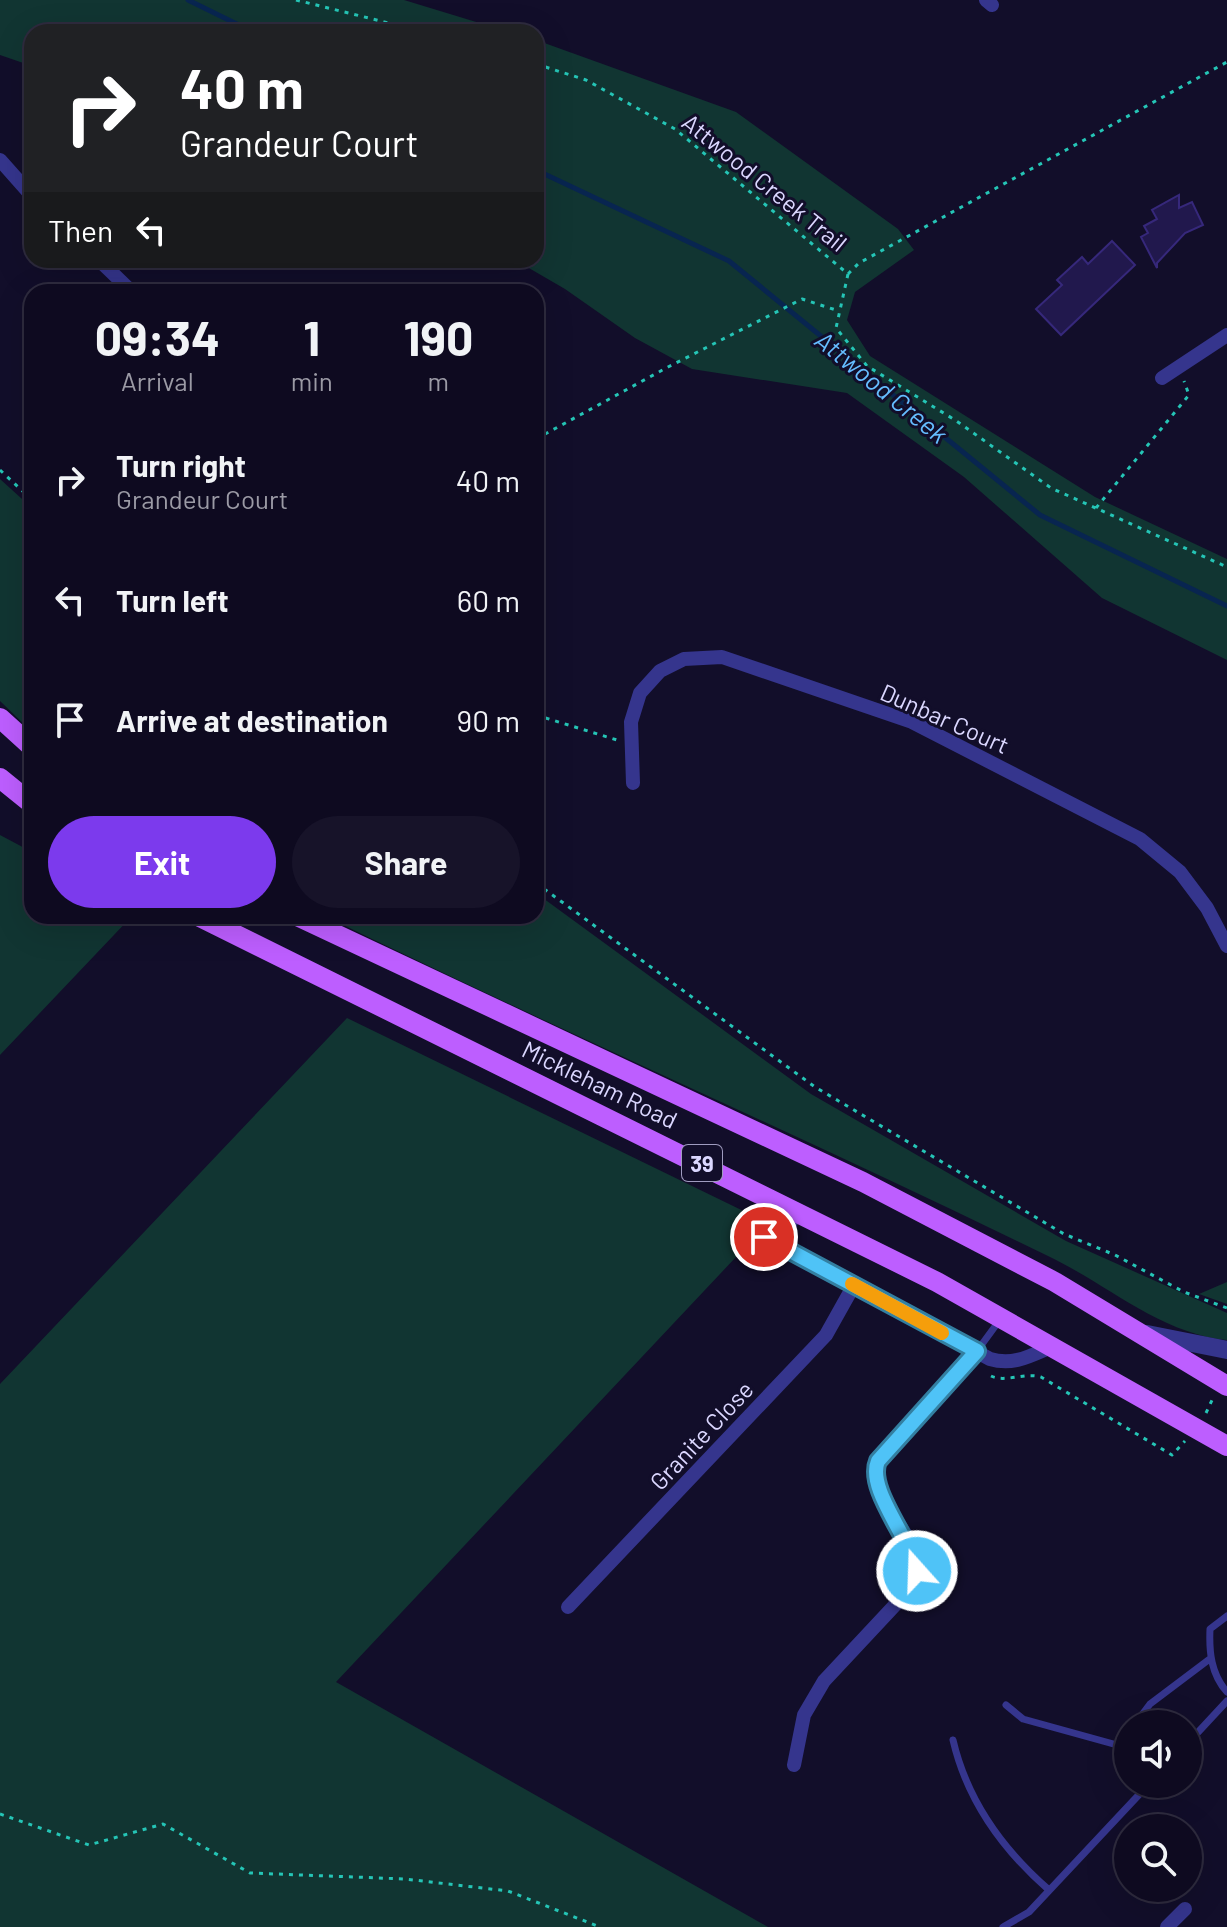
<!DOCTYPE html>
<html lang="en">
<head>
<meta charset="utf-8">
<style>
	body { margin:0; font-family:Barlow,sans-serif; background:#171329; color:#f1f3f6; height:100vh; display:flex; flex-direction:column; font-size:30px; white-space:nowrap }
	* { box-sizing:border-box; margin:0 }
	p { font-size:26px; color:#9b9aa5 }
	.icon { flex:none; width:44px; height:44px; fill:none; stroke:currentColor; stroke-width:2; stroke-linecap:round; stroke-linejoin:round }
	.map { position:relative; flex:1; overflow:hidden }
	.details { position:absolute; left:24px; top:284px; width:520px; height:640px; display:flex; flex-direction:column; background:#0e0a20; border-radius:24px; box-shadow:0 8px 32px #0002,0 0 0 2px #2e2b3e }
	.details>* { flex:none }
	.top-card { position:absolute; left:24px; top:24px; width:520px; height:244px; border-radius:24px; box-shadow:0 8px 32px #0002,0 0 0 2px #2e2b3e; background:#202124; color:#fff; overflow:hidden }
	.tools { position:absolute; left:1114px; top:1710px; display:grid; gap:16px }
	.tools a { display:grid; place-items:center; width:88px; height:88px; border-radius:50%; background:#0e0a20; box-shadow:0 8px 32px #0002,0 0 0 2px #2e2b3e; font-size:40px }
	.pin { position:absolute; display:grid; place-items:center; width:68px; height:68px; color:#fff; margin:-34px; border:4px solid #fff; border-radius:50%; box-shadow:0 2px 8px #0007 }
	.me { position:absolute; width:88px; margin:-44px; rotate:340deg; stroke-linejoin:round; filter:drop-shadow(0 0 6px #0008) }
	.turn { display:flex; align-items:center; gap:28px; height:168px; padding:0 24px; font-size:36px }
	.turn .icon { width:104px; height:104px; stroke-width:2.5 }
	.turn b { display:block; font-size:56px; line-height:68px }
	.then { display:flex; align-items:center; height:76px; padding:0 24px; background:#0003; gap:16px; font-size:30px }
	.eta { display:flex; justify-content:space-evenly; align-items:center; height:136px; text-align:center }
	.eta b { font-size:48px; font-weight:700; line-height:56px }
	.action { display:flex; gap:16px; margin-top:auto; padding:16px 24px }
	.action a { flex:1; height:92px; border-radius:48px; background:#7c3aed; color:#fff; font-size:32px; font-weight:700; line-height:92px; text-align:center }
	.action a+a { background:#171329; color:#f1f3f6 }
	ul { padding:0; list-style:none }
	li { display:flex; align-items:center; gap:24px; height:120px; padding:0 24px }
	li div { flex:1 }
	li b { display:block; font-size:30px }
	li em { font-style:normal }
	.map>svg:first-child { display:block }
	.green { fill:#113532 }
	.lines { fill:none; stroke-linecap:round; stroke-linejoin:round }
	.stream { stroke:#082550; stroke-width:5 }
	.building { fill:#21184d; stroke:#36287b; stroke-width:2 }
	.path { stroke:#25c5b6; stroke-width:3; stroke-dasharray:4 6; stroke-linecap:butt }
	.service { stroke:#35358d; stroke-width:7 }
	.minor { stroke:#35358d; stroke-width:14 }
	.tertiary { stroke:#35358d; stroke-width:18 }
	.primary { stroke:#bd5eff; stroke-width:20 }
	.route-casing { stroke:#337fa1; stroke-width:20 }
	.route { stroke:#4fc3f7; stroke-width:14 }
	.slow { stroke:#f59e0b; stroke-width:14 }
	.labels { text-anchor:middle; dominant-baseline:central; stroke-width:6; stroke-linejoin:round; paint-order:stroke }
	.shield { fill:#120e2a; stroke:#9f9bbf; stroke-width:2 }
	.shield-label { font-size:22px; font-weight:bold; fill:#dbd7ff }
	.street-label { font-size:24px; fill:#dbd7ff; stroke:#120e2a }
	.water-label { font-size:26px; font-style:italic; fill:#65bdff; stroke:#120e2a }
</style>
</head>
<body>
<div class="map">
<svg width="1227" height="1927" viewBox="0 0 1227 1927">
	<rect width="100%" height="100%" fill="#120e2a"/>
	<path class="green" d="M 0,0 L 404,0 L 509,32 L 32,32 L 32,66 L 0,55 Z
		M 536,40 L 736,112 L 898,229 L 914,250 L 855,292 L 847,320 L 870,356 L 1095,497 L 1227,559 L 1227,660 L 1102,598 L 964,477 L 847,393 L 692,369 L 635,338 L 565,289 L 515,260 L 536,260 Z
		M 0,479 L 32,508 L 32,732 L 0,701 Z
		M 0,835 L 32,852 L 32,916 L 132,916 L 0,1055 Z
		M 536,893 L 811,1094 L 1066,1241 L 1227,1313 L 1227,1340 C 1161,1334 1107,1284 1048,1256 C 809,1139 564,1033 325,916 L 536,916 Z
		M 347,1018 L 768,1223 L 336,1682 L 768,1927 L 0,1927 L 0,1384 Z
		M 1227,1282 L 1227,1304 L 1199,1294 Z"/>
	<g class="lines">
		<path class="stream" d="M 188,0 L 253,32
			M 536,170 L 729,261 L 1040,515 L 1227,606"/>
	</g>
	<path class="building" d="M 1179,195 L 1179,208 L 1192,202 L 1203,225 L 1185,233 L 1157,263 L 1157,268 L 1141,237 L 1148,233 L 1144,226 L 1157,219 L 1152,210 Z
		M 1112,241 L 1135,265 L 1061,335 L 1036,309 L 1062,285 L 1057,280 L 1082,257 L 1088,264 Z"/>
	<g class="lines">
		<path class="path" d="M 296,0 L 425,32
			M 536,64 L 586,80 L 675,129 L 848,274 L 836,328 L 867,366 L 955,420 L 1051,488 L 1227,567
			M 848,274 L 859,263 L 1227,62
			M 536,439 L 668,367 L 802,299 L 839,311
			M 0,470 L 32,500
			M 1096,508 L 1189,395 L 1184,381
			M 536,715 L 617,740
			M 536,883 L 815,1087 L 1064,1234 L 1115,1255 L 1184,1292 L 1227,1308
			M 991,1376 C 1005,1383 1025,1372 1041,1377 L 1172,1455 L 1185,1441
			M 1206,1413 L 1213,1398
			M 0,1814 L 89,1845 L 163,1824 L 250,1873 L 405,1879 L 508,1891 L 600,1927"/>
		<path class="service" d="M 977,1351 L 999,1321
			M 1227,1616 L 1210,1629 C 1209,1652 1211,1674 1227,1692
			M 1006,1705 L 1023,1719 L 1128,1748
			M 1135,1724 L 1150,1704 L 1211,1658
			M 953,1740 C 967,1800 1003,1850 1049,1890
			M 1188,1743 L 1227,1701
			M 1003,1927 L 1029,1912 L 1149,1784"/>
		<path class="minor" d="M 986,0 L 992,5
			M 0,160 L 32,196
			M 99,260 L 132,292
			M 1162,378 L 1227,335
			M 633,783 L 631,722 L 640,693 L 660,671 L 684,659 L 722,657 L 912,722 L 1140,839 L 1180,872 L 1207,908 L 1227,946
			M 764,1237 L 990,1359 C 1013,1366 1030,1356 1051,1347
			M 781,1246 L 796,1210
			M 568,1607 L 826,1335 L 854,1285
			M 794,1765 L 804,1715 L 824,1681 L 910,1589 C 912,1584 916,1576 917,1571 C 921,1532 862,1499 878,1461 L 977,1351
			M 1167,1927 L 1185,1909"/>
		<path class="tertiary" d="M 1147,1334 L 1227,1350"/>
		<path class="primary" d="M 0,718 L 32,747
			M 0,778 L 32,804
			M 198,916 L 937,1282 L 1227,1446
			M 297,916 L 863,1182 L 1055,1282 L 1227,1386"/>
	</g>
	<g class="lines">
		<defs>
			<path id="route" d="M 764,1237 L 977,1351 L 878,1461 C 866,1489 911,1539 917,1571"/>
		</defs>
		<use href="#route" class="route-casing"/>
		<use href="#route" class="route"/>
		<path class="slow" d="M 852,1284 L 942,1333"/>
	</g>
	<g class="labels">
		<rect class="shield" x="682" y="1145" width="40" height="36" rx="6"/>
		<g class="shield-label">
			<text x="702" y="1163">39</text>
		</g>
		<g class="street-label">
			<text transform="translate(765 182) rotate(39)">Attwood Creek Trail</text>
			<text transform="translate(945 718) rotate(24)">Dunbar Court</text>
			<text transform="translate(600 1084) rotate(26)">Mickleham Road</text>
			<text transform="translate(701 1435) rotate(-47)">Granite Close</text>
		</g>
		<g class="water-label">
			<text transform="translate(882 386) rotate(39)">Attwood Creek</text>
		</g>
	</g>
</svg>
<div class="tools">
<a><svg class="icon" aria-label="sound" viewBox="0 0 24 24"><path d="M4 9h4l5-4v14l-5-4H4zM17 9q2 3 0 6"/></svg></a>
<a><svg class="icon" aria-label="search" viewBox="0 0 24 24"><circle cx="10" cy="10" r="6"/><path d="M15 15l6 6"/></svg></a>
</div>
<div class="pin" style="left:764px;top:1237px;background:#d93025"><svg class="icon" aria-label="arrive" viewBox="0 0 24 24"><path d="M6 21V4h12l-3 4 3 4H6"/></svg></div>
<svg class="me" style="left:917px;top:1571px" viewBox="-20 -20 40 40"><circle r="17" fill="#4fc3f7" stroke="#fff" stroke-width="3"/><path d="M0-11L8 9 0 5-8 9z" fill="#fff"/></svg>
<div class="top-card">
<div class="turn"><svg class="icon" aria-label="right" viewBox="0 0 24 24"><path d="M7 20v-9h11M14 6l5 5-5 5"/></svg><div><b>40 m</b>Grandeur Court</div></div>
<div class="then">Then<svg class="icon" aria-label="left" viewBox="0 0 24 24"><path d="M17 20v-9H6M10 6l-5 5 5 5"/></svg></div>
</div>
<section class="details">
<div class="eta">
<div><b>09:34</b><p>Arrival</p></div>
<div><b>1</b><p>min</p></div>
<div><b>190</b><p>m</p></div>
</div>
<ul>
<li><svg class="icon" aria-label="right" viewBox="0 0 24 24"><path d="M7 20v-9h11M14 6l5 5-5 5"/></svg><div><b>Turn right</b><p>Grandeur Court</p></div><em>40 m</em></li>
<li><svg class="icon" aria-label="left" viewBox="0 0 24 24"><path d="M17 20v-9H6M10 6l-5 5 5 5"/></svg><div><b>Turn left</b></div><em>60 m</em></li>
<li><svg class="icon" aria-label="arrive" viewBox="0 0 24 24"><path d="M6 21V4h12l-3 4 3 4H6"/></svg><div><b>Arrive at destination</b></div><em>90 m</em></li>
</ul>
<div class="action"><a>Exit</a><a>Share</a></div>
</section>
</div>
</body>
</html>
